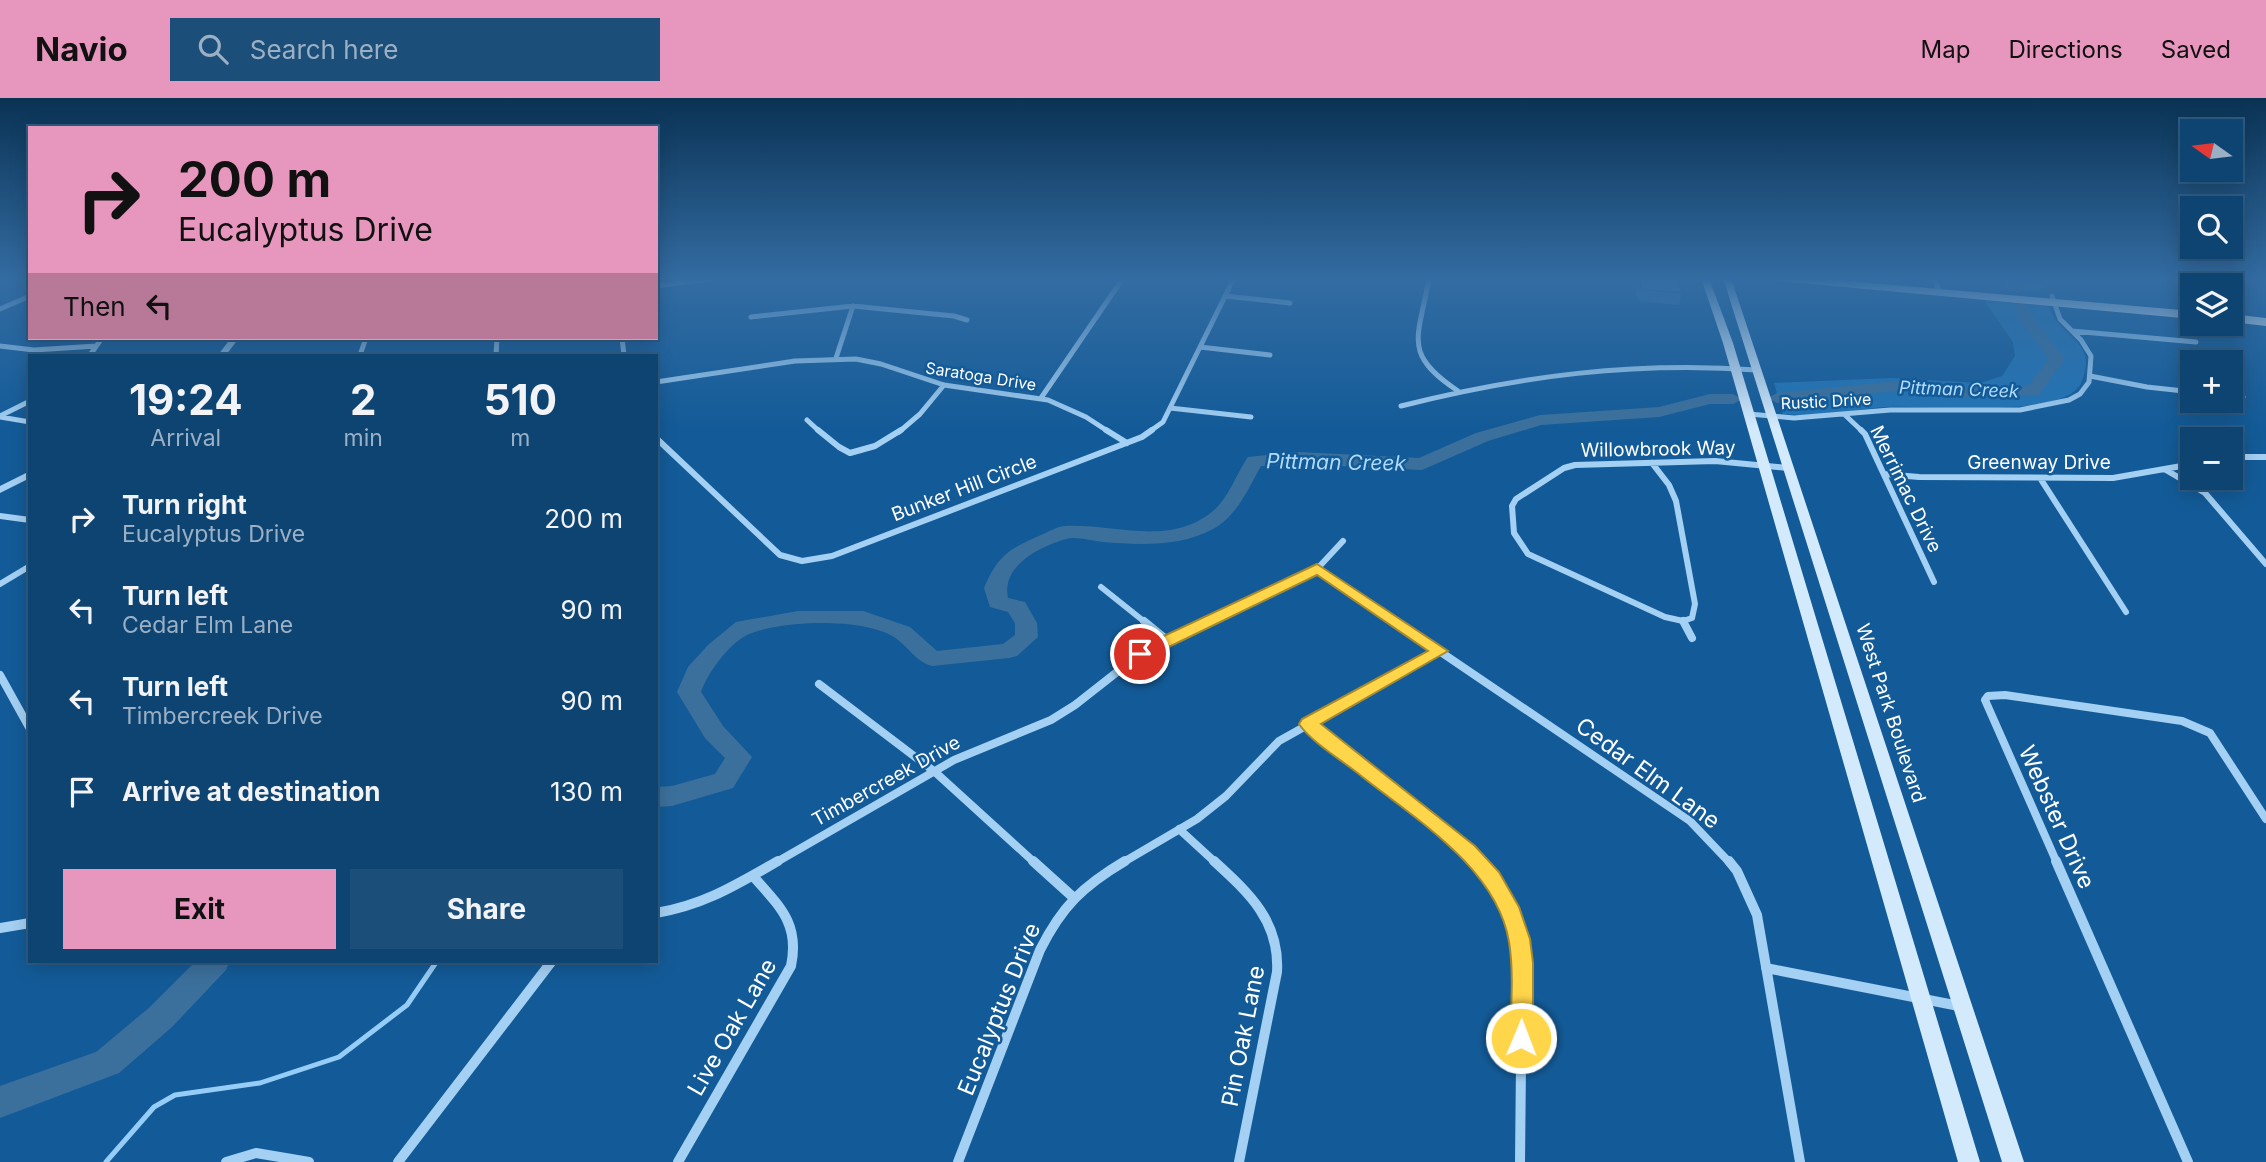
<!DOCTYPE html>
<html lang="en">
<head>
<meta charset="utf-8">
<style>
	body { margin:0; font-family:Inter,sans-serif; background:#1c4e7a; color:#f1f3f6; height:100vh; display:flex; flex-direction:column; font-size:26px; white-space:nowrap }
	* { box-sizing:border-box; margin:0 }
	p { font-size:23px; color:#9bb0c4 }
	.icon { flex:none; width:38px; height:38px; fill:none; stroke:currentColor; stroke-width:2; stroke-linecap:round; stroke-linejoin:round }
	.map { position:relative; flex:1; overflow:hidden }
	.panel { position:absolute; left:28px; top:256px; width:630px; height:609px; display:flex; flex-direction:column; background:#0e4472; border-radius:0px; box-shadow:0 4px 18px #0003,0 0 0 2px #2e5c84 }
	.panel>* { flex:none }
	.top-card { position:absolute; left:28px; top:28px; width:630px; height:214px; border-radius:0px; box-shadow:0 4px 18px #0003,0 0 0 2px #2e5c84; background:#e797bd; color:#111; overflow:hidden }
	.needle { width:46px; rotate:284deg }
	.controls { position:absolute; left:2180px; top:21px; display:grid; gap:14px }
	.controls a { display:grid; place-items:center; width:63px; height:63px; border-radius:0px; background:#0e4472; box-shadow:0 4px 18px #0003,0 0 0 2px #2e5c84; font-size:35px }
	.pin { position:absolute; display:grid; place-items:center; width:60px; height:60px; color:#fff; margin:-30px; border:4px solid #fff; border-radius:50%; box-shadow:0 2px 7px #0007 }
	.me { position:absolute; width:77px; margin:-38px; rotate:1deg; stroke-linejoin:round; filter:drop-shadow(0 0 5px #0008) }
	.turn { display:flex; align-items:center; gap:24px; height:147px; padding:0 35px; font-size:32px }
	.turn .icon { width:91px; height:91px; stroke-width:2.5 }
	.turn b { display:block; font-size:49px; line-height:60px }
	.then { display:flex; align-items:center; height:66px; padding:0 35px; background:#0003; gap:14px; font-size:26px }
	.eta { display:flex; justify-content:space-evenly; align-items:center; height:119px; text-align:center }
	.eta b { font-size:42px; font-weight:700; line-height:49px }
	.cta { display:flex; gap:14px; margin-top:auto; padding:14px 35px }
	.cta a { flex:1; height:80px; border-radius:0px; background:#e797bd; color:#111; font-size:28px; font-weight:700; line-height:80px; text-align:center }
	.cta a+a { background:#1c4e7a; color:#f1f3f6 }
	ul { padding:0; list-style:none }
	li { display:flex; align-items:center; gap:21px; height:91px; padding:0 35px }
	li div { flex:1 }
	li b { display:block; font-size:26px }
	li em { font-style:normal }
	header { display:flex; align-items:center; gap:42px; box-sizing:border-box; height:98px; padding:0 35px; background:#e797bd; color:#111 }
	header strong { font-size:33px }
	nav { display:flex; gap:38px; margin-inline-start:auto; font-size:24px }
	.search { width:490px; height:63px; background:#1c4e7a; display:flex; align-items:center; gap:18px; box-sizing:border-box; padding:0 24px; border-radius:0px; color:#9bb0c4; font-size:26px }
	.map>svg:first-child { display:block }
	.green { fill:#2174b5 }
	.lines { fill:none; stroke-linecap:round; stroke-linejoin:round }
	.stream { stroke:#96cdf6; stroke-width:5 }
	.river { fill:#3c709c; fill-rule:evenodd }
	.minor-far3 { stroke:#a4d0f3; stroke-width:5 }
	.minor-far2 { stroke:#a4d0f3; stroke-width:6 }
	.minor-far1 { stroke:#a4d0f3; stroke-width:8 }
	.minor { stroke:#a4d0f3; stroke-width:10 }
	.tertiary { fill:#a4d0f3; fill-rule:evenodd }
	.secondary { fill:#d3eafd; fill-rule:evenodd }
	.primary { fill:#f0f8ff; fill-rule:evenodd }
	.wall { fill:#3372a5 }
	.building { fill:#3b85c0; stroke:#295d86; stroke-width:2 }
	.route { fill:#ffd54a; stroke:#a68a30; stroke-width:2 }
	.labels { text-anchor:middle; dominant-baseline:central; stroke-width:5; stroke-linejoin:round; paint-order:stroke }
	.far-street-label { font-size:16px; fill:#fff; stroke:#135b98 }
	.far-water-label { font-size:18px; font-style:italic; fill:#b0dafa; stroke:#135b98 }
	.street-label { font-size:19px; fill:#fff; stroke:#135b98 }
	.water-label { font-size:21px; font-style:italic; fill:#b0dafa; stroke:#135b98 }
	.near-street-label { font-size:23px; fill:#fff; stroke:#135b98 }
</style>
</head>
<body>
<header>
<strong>Navio</strong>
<div class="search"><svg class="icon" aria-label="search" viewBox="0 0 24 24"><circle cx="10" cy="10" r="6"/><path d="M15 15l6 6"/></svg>Search here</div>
<nav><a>Map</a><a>Directions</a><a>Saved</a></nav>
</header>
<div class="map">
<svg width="2266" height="1064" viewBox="0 0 2266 1064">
	<rect width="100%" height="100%" fill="#135b98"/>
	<path class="green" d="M 1946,180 L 2066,180 L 2037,193 L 2001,190 L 2002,185 L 1995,182 Z
		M 1984,202 L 2048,208 C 2051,213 2052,218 2056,222 C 2074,245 2096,250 2081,285 C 2065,322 1921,307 1885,309 C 1851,312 1817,320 1783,316 L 1774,285 L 1892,280 L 1980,285 L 2002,278 L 2015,258 L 2013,244 Z"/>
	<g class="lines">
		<path class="stream" d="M 106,1064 L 154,1009 L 175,997 L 260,985 L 339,959 L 407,907 L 437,863"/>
		<path class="river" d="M 2016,180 L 2030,180 L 2020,194 L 2015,195 L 2008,191 Z
			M 2021,201 L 2026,202 L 2034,220 L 2065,261 L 2039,297 L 1962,299 L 1896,293 L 1777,305 L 1768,300 L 1777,295 L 1896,283 L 1962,289 L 2028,288 L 2049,261 L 2019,221 L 2014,205 Z
			M 1710,296 L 1733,296 L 1742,301 L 1733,306 L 1710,306 L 1659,319 L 1541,327 L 1488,343 L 1422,372 L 1298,366 L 1261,368 C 1248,391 1237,418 1213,431 C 1180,449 1139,447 1103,444 C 1092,443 1076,438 1066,441 C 1039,449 1001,468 1008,500 L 1025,504 L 1037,525 L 1038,539 L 1017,558 L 1009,560 L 932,568 C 916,564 908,548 894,539 C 864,520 786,522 752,535 C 731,542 708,574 701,594 L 723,628 L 752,659 L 733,690 L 672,708 L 656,709 L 656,689 L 672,688 L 715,676 L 725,660 L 705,640 L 677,594 L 688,569 L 708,547 L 736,524 L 798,513 L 863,513 L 910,529 L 937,553 L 1003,546 L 1015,537 L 1015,525 L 1008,514 L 990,509 L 984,490 C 998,457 1009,451 1041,437 C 1049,434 1057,428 1066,428 C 1115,426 1170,449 1213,413 C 1228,401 1237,375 1248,359 L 1298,354 L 1419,360 L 1476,335 L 1540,317 L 1659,309 Z
			M 196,863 L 230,863 L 226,872 L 172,929 L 119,975 L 0,1020 L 0,988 L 96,954 L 150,909 Z"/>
		<path class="minor-far3" d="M 1429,180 C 1419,240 1401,255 1458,293
			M 1935,180 L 1939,194
			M 656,188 L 716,180
			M 1225,198 L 1290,205
			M 0,211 L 30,198
			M 751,219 L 853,208 L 954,218 L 967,222
			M 2072,233 L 2196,244
			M 622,240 L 624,257
			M 0,248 L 34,252 L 96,248
			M 1200,249 L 1270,257
			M 90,257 L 102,240
			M 360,257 L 366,240
			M 496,257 L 497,240
			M 836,260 L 853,208
			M 2090,278 L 2147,289 L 2193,294
			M 656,284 L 795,263 L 856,261 L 881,266 L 944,287 L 1048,302 L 1086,319 L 1109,334
			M 2231,297 L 2243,299
			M 1041,300 L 1123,180
			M 1401,308 C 1519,278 1635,263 1757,272
			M 1170,310 L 1251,319
			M 1749,316 L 1794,320 L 1890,312 L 2020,312 L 2069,302 L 2080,296 L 2089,284 L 2091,258 L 2081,242 L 2060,221 L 2052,198
			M 1845,317 L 1863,334
			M 0,318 L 30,303
			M 0,319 L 30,324
			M 807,322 L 820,334
			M 899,334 L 920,316 L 944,287
			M 1149,334 L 1163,324 L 1234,180"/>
		<path class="minor-far2" d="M 818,332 L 839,349 L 850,355 L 875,348 L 901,332
			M 1106,332 L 1127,345
			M 1861,332 L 1865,336 L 1934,484
			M 656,340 L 780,457 L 802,463 L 832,458 L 1142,339 L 1152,332
			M 2231,359 L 2266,359
			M 1652,365 L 1669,387 L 1676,403 L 1695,506 L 1692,520 L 1683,523 L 1665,519 L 1528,456 L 1514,435 L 1512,408 L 1516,401 L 1564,370 L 1575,367 L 1715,363 L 1788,370
			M 2166,372 L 2205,395 L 2266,466
			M 1884,376 L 1919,379 L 2113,380 L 2193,366
			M 2040,380 L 2126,514
			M 0,418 L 30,422
			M 1317,471 L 1397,525
			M 0,486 L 30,468
			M 1101,489 L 1146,525
			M 1204,525 L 1317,471 L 1343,443"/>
		<path class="minor-far1" d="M 1144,523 L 1166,541
			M 1395,523 L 1690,723 L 1730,765
			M 1683,523 L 1692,540
			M 0,577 L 30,631
			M 819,586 L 935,674 L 1035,765
			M 1308,626 L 1478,765
			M 1179,731 L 1216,765
			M 775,765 L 954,662 L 1051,622 L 1075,607 L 1140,556 L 1208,523
			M 1122,765 L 1197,721 L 1226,698 L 1279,643 L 1440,553
			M 2057,765 L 1985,602 L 1988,598 L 2005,597 L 2182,623 L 2210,635 L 2266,721"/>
		<path class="minor" d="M 1033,763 L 1074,800
			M 1214,763 C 1249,795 1280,823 1277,874 L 1239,1064
			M 1476,763 C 1504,793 1517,825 1522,865 L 1520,1064
			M 1729,763 L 1737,773 L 1757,817 L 1800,1064
			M 2056,763 L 2188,1064
			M 656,815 C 704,807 736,787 778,763
			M 0,830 L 30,825
			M 1766,870 L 1959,908
			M 226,1064 L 256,1055 L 309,1064
			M 398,1064 L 552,863
			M 678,1064 L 791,868 C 800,825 779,808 753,778
			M 958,1064 L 1040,852 C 1062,808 1083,788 1125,763"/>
		<path class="tertiary" d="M 231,240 L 239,240 L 226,257 L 218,257 Z
			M 30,373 L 30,380 L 0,395 L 0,388 Z"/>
		<path class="secondary" d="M 1701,180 L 1709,180 L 1733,245 L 1980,1064 L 1958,1064 L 1723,245 Z
			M 1723,180 L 1731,180 L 2024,1064 L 2002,1064 Z"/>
		<path class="primary" d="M 1773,180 L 1814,180 L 2193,213 L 2193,221 L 1779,183 Z
			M 2231,216 L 2266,220 L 2266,228 L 2231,224 Z"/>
	</g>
	<path class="wall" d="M 1635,180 L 1679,180 L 1682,195 L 1679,207 L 1638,203 L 1634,183 Z"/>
	<path class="building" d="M 1639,180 L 1679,180 L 1682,195 L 1641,191 Z"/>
	<linearGradient id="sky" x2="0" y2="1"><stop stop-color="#0a3254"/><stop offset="0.55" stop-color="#336ca2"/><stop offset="1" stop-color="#336ca2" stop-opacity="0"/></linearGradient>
	<rect width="2266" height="329" fill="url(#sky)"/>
	<path class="route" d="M 1317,466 L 1448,553 L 1321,626 L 1475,748 L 1499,774 L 1519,809 L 1530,841 L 1533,865 L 1533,940 L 1529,947 L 1521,950 L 1513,947 L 1510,940 C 1511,908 1514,875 1509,844 C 1497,770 1415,721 1360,677 C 1343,663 1311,644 1299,626 L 1302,621 L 1428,553 L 1317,477 L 1146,560 L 1140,561 L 1132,556 L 1134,552 Z"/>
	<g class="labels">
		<g class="far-street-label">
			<text transform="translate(981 278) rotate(9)">Saratoga Drive</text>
			<text transform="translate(1826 303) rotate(-3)">Rustic Drive</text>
		</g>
		<g class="far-water-label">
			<text transform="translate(1959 291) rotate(2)">Pittman Creek</text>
		</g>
		<g class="street-label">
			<text transform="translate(1658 351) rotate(-1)">Willowbrook Way</text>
			<text x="2039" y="364">Greenway Drive</text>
			<text transform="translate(964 390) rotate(-21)">Bunker Hill Circle</text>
			<text transform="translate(1906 391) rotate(64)">Merrimac Drive</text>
			<text transform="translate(1891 615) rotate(72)">West Park Boulevard</text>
			<text transform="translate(886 683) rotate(-29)">Timbercreek Drive</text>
		</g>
		<g class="water-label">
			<text transform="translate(1336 364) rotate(1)">Pittman Creek</text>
		</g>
		<g class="near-street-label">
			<text transform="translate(1648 675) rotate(36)">Cedar Elm Lane</text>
			<text transform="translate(2057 719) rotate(66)">Webster Drive</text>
			<text transform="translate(999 911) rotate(-68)">Eucalyptus Drive</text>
			<text transform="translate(732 929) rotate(-60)">Live Oak Lane</text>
			<text transform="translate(1243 938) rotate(-79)">Pin Oak Lane</text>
		</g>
	</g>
</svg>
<div class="controls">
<a><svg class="needle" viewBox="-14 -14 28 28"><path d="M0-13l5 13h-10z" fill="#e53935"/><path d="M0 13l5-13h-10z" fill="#9bb0c4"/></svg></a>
<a><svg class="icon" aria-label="search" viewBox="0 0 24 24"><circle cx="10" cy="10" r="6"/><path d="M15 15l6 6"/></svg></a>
<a><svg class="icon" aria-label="layers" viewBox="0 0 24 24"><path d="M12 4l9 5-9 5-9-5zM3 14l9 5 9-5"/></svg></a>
<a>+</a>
<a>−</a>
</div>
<div class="pin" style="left:1140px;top:556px;background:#d93025"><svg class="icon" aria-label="arrive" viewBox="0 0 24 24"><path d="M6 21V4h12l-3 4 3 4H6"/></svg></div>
<svg class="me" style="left:1521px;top:940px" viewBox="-20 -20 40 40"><circle r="17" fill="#ffd54a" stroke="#fff" stroke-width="3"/><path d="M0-11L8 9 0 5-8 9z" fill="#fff"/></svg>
<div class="top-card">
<div class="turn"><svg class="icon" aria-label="right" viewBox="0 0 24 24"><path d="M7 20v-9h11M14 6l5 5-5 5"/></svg><div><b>200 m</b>Eucalyptus Drive</div></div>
<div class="then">Then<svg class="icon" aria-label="left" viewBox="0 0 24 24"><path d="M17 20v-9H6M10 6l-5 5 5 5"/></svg></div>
</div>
<section class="panel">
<div class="eta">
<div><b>19:24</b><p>Arrival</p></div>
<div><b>2</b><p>min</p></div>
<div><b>510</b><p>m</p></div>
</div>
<ul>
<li><svg class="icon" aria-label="right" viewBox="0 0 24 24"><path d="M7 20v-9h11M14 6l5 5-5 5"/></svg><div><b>Turn right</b><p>Eucalyptus Drive</p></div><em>200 m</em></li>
<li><svg class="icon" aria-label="left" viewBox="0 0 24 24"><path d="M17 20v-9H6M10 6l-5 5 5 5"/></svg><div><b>Turn left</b><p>Cedar Elm Lane</p></div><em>90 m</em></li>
<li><svg class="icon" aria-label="left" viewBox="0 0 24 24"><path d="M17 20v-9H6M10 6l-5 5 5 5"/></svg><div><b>Turn left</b><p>Timbercreek Drive</p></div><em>90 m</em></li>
<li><svg class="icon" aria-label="arrive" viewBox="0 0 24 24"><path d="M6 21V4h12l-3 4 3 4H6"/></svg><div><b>Arrive at destination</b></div><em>130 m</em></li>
</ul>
<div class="cta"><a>Exit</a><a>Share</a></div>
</section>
</div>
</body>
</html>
